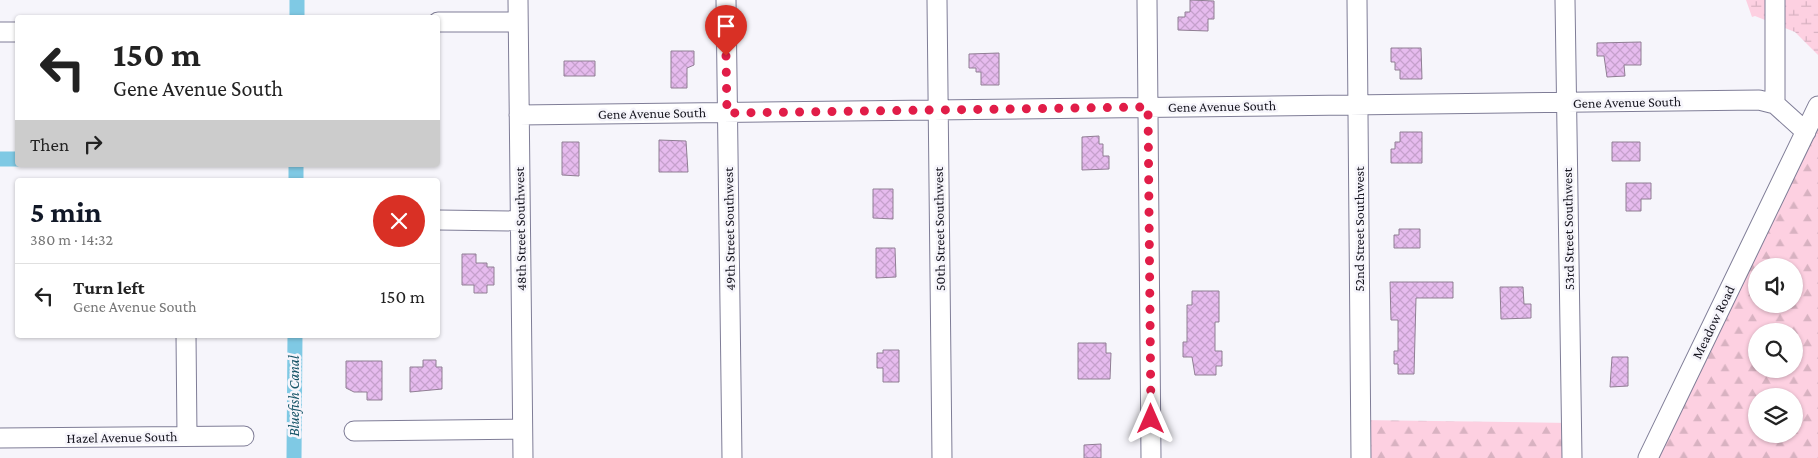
<!DOCTYPE html>
<html lang="en">
<head>
<meta charset="utf-8">
<style>
	body { margin:0; font-family:"Crimson Pro",serif; background:#f2f2f2; color:#222; height:100vh; display:flex; flex-direction:column; font-size:19px; white-space:nowrap }
	* { box-sizing:border-box; margin:0 }
	p { font-size:16px; color:#767676 }
	.icon { flex:none; width:28px; height:28px; fill:none; stroke:currentColor; stroke-width:2; stroke-linecap:round; stroke-linejoin:round }
	.map { position:relative; flex:1; overflow:hidden }
	.details { position:absolute; left:15px; top:178px; width:425px; height:160px; display:flex; flex-direction:column; background:#fff; border-radius:5px; box-shadow:0 1px 4px #0004 }
	.details>* { flex:none }
	.top-card { position:absolute; left:15px; top:15px; width:425px; height:152px; border-radius:5px; box-shadow:0 1px 4px #0004; background:#fff; color:#222; overflow:hidden }
	.fabs { position:absolute; left:1748px; top:258px; display:grid; gap:10px }
	.fabs a { display:grid; place-items:center; width:55px; height:55px; border-radius:50%; background:#fff; box-shadow:0 1px 4px #0004; font-size:25px }
	.pin { position:absolute; display:grid; place-items:center; width:42px; height:42px; color:#fff; margin:-51px -21px; border-radius:50% 50% 50% 0; rotate:-45deg; box-shadow:0 0 5px #0007 }
	.pin .icon { rotate:45deg }
	.me { position:absolute; width:55px; margin:-28px; rotate:0deg; stroke-linejoin:round; filter:drop-shadow(0 0 4px #0008) }
	.turn { display:flex; align-items:center; gap:18px; height:105px; padding:0 15px; font-size:22px }
	.turn .icon { width:65px; height:65px; stroke-width:2.5 }
	.turn b { display:block; font-size:35px; line-height:42px }
	.then { display:flex; align-items:center; height:48px; padding:0 15px; background:#0003; gap:10px; font-size:19px }
	.round { display:grid; place-items:center; flex:none; width:52px; height:52px; border-radius:26px; background:#f2f2f2 }
	.overview { display:flex; align-items:center; justify-content:space-between; height:85px; padding:0 15px }
	h1 { font-size:30px; font-weight:700; line-height:38px; color:#111827 }
	ul { padding:0; list-style:none }
	li { display:flex; align-items:center; gap:15px; height:65px; padding:0 15px; border-top:1px solid #e0e0e0 }
	li div { flex:1 }
	li b { display:block; font-size:19px }
	li em { font-style:normal }
	.map>svg:first-child { display:block }
	.forest { fill:url(#forest-firs); fill-rule:evenodd }
	.wetland { fill:url(#wetland-marsh) }
	.lines { fill:none; stroke-linecap:round; stroke-linejoin:round }
	.canal { stroke:#7fc9e4; stroke-width:15 }
	.building { fill:url(#building-cross-hatch); stroke:#907e94 }
	.minor-casing { stroke:#7f7d97; stroke-width:21 }
	.minor { stroke:#fff; stroke-width:19 }
	.route { stroke:#e11d48; stroke-width:9; stroke-dasharray:0 16.2 }
	.labels { text-anchor:middle; dominant-baseline:central; stroke-width:5; stroke-linejoin:round; paint-order:stroke }
	.street-label { font-size:14px; fill:#171620; stroke:#f6f5fb }
	.water-label { font-size:15px; font-style:italic; fill:#185568; stroke:#f6f5fb }
</style>
</head>
<body>
<div class="map">
<svg width="1818" height="458" viewBox="0 0 1818 458">
	<defs>
		<pattern id="forest-firs" width="22" height="20" patternUnits="userSpaceOnUse" patternTransform="scale(1.25)"><rect width="22" height="20" fill="#fdd0e1"/><path d="M5 1l3.5 6h-7zM16 11l3.5 6h-7z" fill="#d8b2c1"/></pattern>
		<pattern id="wetland-marsh" width="20" height="14" patternUnits="userSpaceOnUse" patternTransform="scale(1.25)"><rect width="20" height="14" fill="#fdd0e1"/><path d="M1 5h8M5 5V1M11 12h8M15 12V8" fill="none" stroke="#d8b2c1"/></pattern>
		<pattern id="building-cross-hatch" width="8" height="8" patternUnits="userSpaceOnUse" patternTransform="scale(1.25)"><rect width="8" height="8" fill="#e6bbee"/><path d="M0 0l8 8M0 8l8-8" fill="none" stroke="#c5a0cc"/></pattern>
	</defs>
	<rect width="100%" height="100%" fill="#f6f5fb"/>
	<path class="forest" d="M 1818,103 L 1818,458 L 1651,458 ZM 1756,266 L 1794,266 L 1794,304 L 1756,304 ZM 1756,331 L 1794,331 L 1794,369 L 1756,369 ZM 1756,396 L 1794,396 L 1794,434 L 1756,434 Z
		M 1360,420 L 1570,423 L 1571,458 L 1361,458 Z"/>
	<path class="wetland" d="M 1746,0 L 1818,0 L 1818,55 L 1795,32 L 1755,16 L 1752,17 Z"/>
	<g class="lines">
		<path class="canal" d="M 297,18 L 297,0
			M 0,159 L 18,159
			M 296,180 L 296,165
			M 294,458 L 295,335"/>
	</g>
	<path class="building" d="M 1190,0 L 1214,1 L 1214,19 L 1208,19 L 1208,31 L 1178,30 L 1178,17 L 1185,17 L 1185,12 L 1190,12 Z
		M 1641,42 L 1641,65 L 1624,65 L 1625,76 L 1607,77 L 1604,56 L 1597,56 L 1597,43 Z
		M 1391,48 L 1421,48 L 1422,79 L 1400,79 L 1400,70 L 1395,70 L 1395,62 L 1391,62 Z
		M 671,51 L 694,51 L 694,65 L 687,68 L 687,88 L 671,88 Z
		M 999,53 L 999,85 L 981,85 L 981,72 L 976,72 L 976,68 L 969,68 L 969,54 Z
		M 564,61 L 595,61 L 595,76 L 564,76 Z
		M 1400,132 L 1422,132 L 1422,163 L 1391,163 L 1391,149 L 1395,149 L 1395,142 L 1400,142 Z
		M 1099,136 L 1099,144 L 1103,144 L 1103,156 L 1109,156 L 1109,169 L 1082,170 L 1082,137 Z
		M 659,140 L 686,141 L 688,172 L 659,172 Z
		M 562,142 L 579,142 L 579,176 L 562,175 Z
		M 1612,142 L 1640,142 L 1640,161 L 1612,161 Z
		M 1626,183 L 1651,183 L 1651,199 L 1641,199 L 1641,211 L 1626,211 Z
		M 873,189 L 893,189 L 893,219 L 873,218 Z
		M 1399,229 L 1420,229 L 1420,248 L 1394,248 L 1394,235 L 1399,235 Z
		M 876,248 L 895,248 L 896,277 L 876,278 Z
		M 462,254 L 476,254 L 476,263 L 487,263 L 487,267 L 494,267 L 494,285 L 487,285 L 487,293 L 474,293 L 474,285 L 462,285 Z
		M 1390,282 L 1453,282 L 1453,298 L 1416,298 L 1414,374 L 1398,374 L 1398,364 L 1394,364 L 1394,351 L 1398,351 L 1398,320 L 1391,320 Z
		M 1500,287 L 1523,287 L 1524,304 L 1531,304 L 1531,318 L 1501,319 Z
		M 1192,291 L 1219,291 L 1219,322 L 1215,322 L 1215,351 L 1222,351 L 1222,366 L 1216,366 L 1216,375 L 1195,375 L 1192,357 L 1183,357 L 1183,342 L 1187,342 L 1187,305 L 1192,305 Z
		M 1078,343 L 1106,343 L 1106,353 L 1111,353 L 1110,379 L 1078,379 Z
		M 883,350 L 899,350 L 899,382 L 883,382 L 883,368 L 877,368 L 877,353 L 883,353 Z
		M 1612,357 L 1628,357 L 1628,386 L 1610,387 Z
		M 423,360 L 436,360 L 436,367 L 442,367 L 442,389 L 410,392 L 410,367 L 423,367 Z
		M 346,361 L 382,361 L 382,400 L 367,400 L 367,392 L 354,392 L 346,388 Z
		M 1101,444 L 1101,458 L 1084,458 L 1084,445 Z"/>
	<g class="lines">
		<defs>
			<path id="minor" d="M 518,0 L 523,458
				M 726,0 L 732,458
				M 937,0 L 942,458
				M 1147,0 L 1151,458
				M 1357,0 L 1361,458
				M 1565,0 L 1572,458
				M 1775,0 L 1775,104 L 1806,132
				M 438,22 L 518,22
				M 0,32 L 18,32
				M 519,115 L 1759,100 L 1775,104
				M 438,220 L 520,221
				M 186,335 L 187,436
				M 354,431 L 522,429
				M 0,438 L 244,436
				M 1648,458 L 1818,106"/>
		</defs>
		<use href="#minor" class="minor-casing"/>
		<use href="#minor" class="minor"/>
	</g>
	<g class="lines">
		<path class="route" d="M 726,56 L 727,113 L 1148,107 L 1151,419"/>
	</g>
	<g class="labels">
		<g class="street-label">
			<text transform="translate(1627 102) rotate(-1)">Gene Avenue South</text>
			<text transform="translate(1222 106) rotate(-1)">Gene Avenue South</text>
			<text transform="translate(652 113) rotate(-1)">Gene Avenue South</text>
			<text transform="translate(520 229) rotate(-91)">48th Street Southwest</text>
			<text transform="translate(729 229) rotate(-91)">49th Street Southwest</text>
			<text transform="translate(939 229) rotate(-91)">50th Street Southwest</text>
			<text transform="translate(1359 229) rotate(-90)">52nd Street Southwest</text>
			<text transform="translate(1568 229) rotate(-91)">53rd Street Southwest</text>
			<text transform="translate(1713 322) rotate(-64)">Meadow Road</text>
			<text transform="translate(122 437) rotate(-1)">Hazel Avenue South</text>
		</g>
		<g class="water-label">
			<text transform="translate(294 396) rotate(-90)">Bluefish Canal</text>
		</g>
	</g>
</svg>
<div class="fabs">
<a><svg class="icon" aria-label="sound" viewBox="0 0 24 24"><path d="M4 9h4l5-4v14l-5-4H4zM17 9q2 3 0 6"/></svg></a>
<a><svg class="icon" aria-label="search" viewBox="0 0 24 24"><circle cx="10" cy="10" r="6"/><path d="M15 15l6 6"/></svg></a>
<a><svg class="icon" aria-label="layers" viewBox="0 0 24 24"><path d="M12 4l9 5-9 5-9-5zM3 14l9 5 9-5"/></svg></a>
</div>
<div class="pin" style="left:726px;top:56px;background:#d93025"><svg class="icon" aria-label="arrive" viewBox="0 0 24 24"><path d="M6 21V4h12l-3 4 3 4H6"/></svg></div>
<svg class="me" style="left:1151px;top:419px" viewBox="-20 -20 40 40"><path d="M0-17L14 15 0 8-14 15z" fill="#e11d48" stroke="#fff" stroke-width="4"/></svg>
<div class="top-card">
<div class="turn"><svg class="icon" aria-label="left" viewBox="0 0 24 24"><path d="M17 20v-9H6M10 6l-5 5 5 5"/></svg><div><b>150 m</b>Gene Avenue South</div></div>
<div class="then">Then<svg class="icon" aria-label="right" viewBox="0 0 24 24"><path d="M7 20v-9h11M14 6l5 5-5 5"/></svg></div>
</div>
<section class="details">
<div class="overview"><div><h1>5 min</h1><p>380 m · 14:32</p></div><a class="round" style="background:#d93025;color:#fff"><svg class="icon" aria-label="close" viewBox="0 0 24 24"><path d="M6 6l12 12M18 6L6 18"/></svg></a></div>
<ul>
<li><svg class="icon" aria-label="left" viewBox="0 0 24 24"><path d="M17 20v-9H6M10 6l-5 5 5 5"/></svg><div><b>Turn left</b><p>Gene Avenue South</p></div><em>150 m</em></li>
</ul>
</section>
</div>
</body>
</html>
